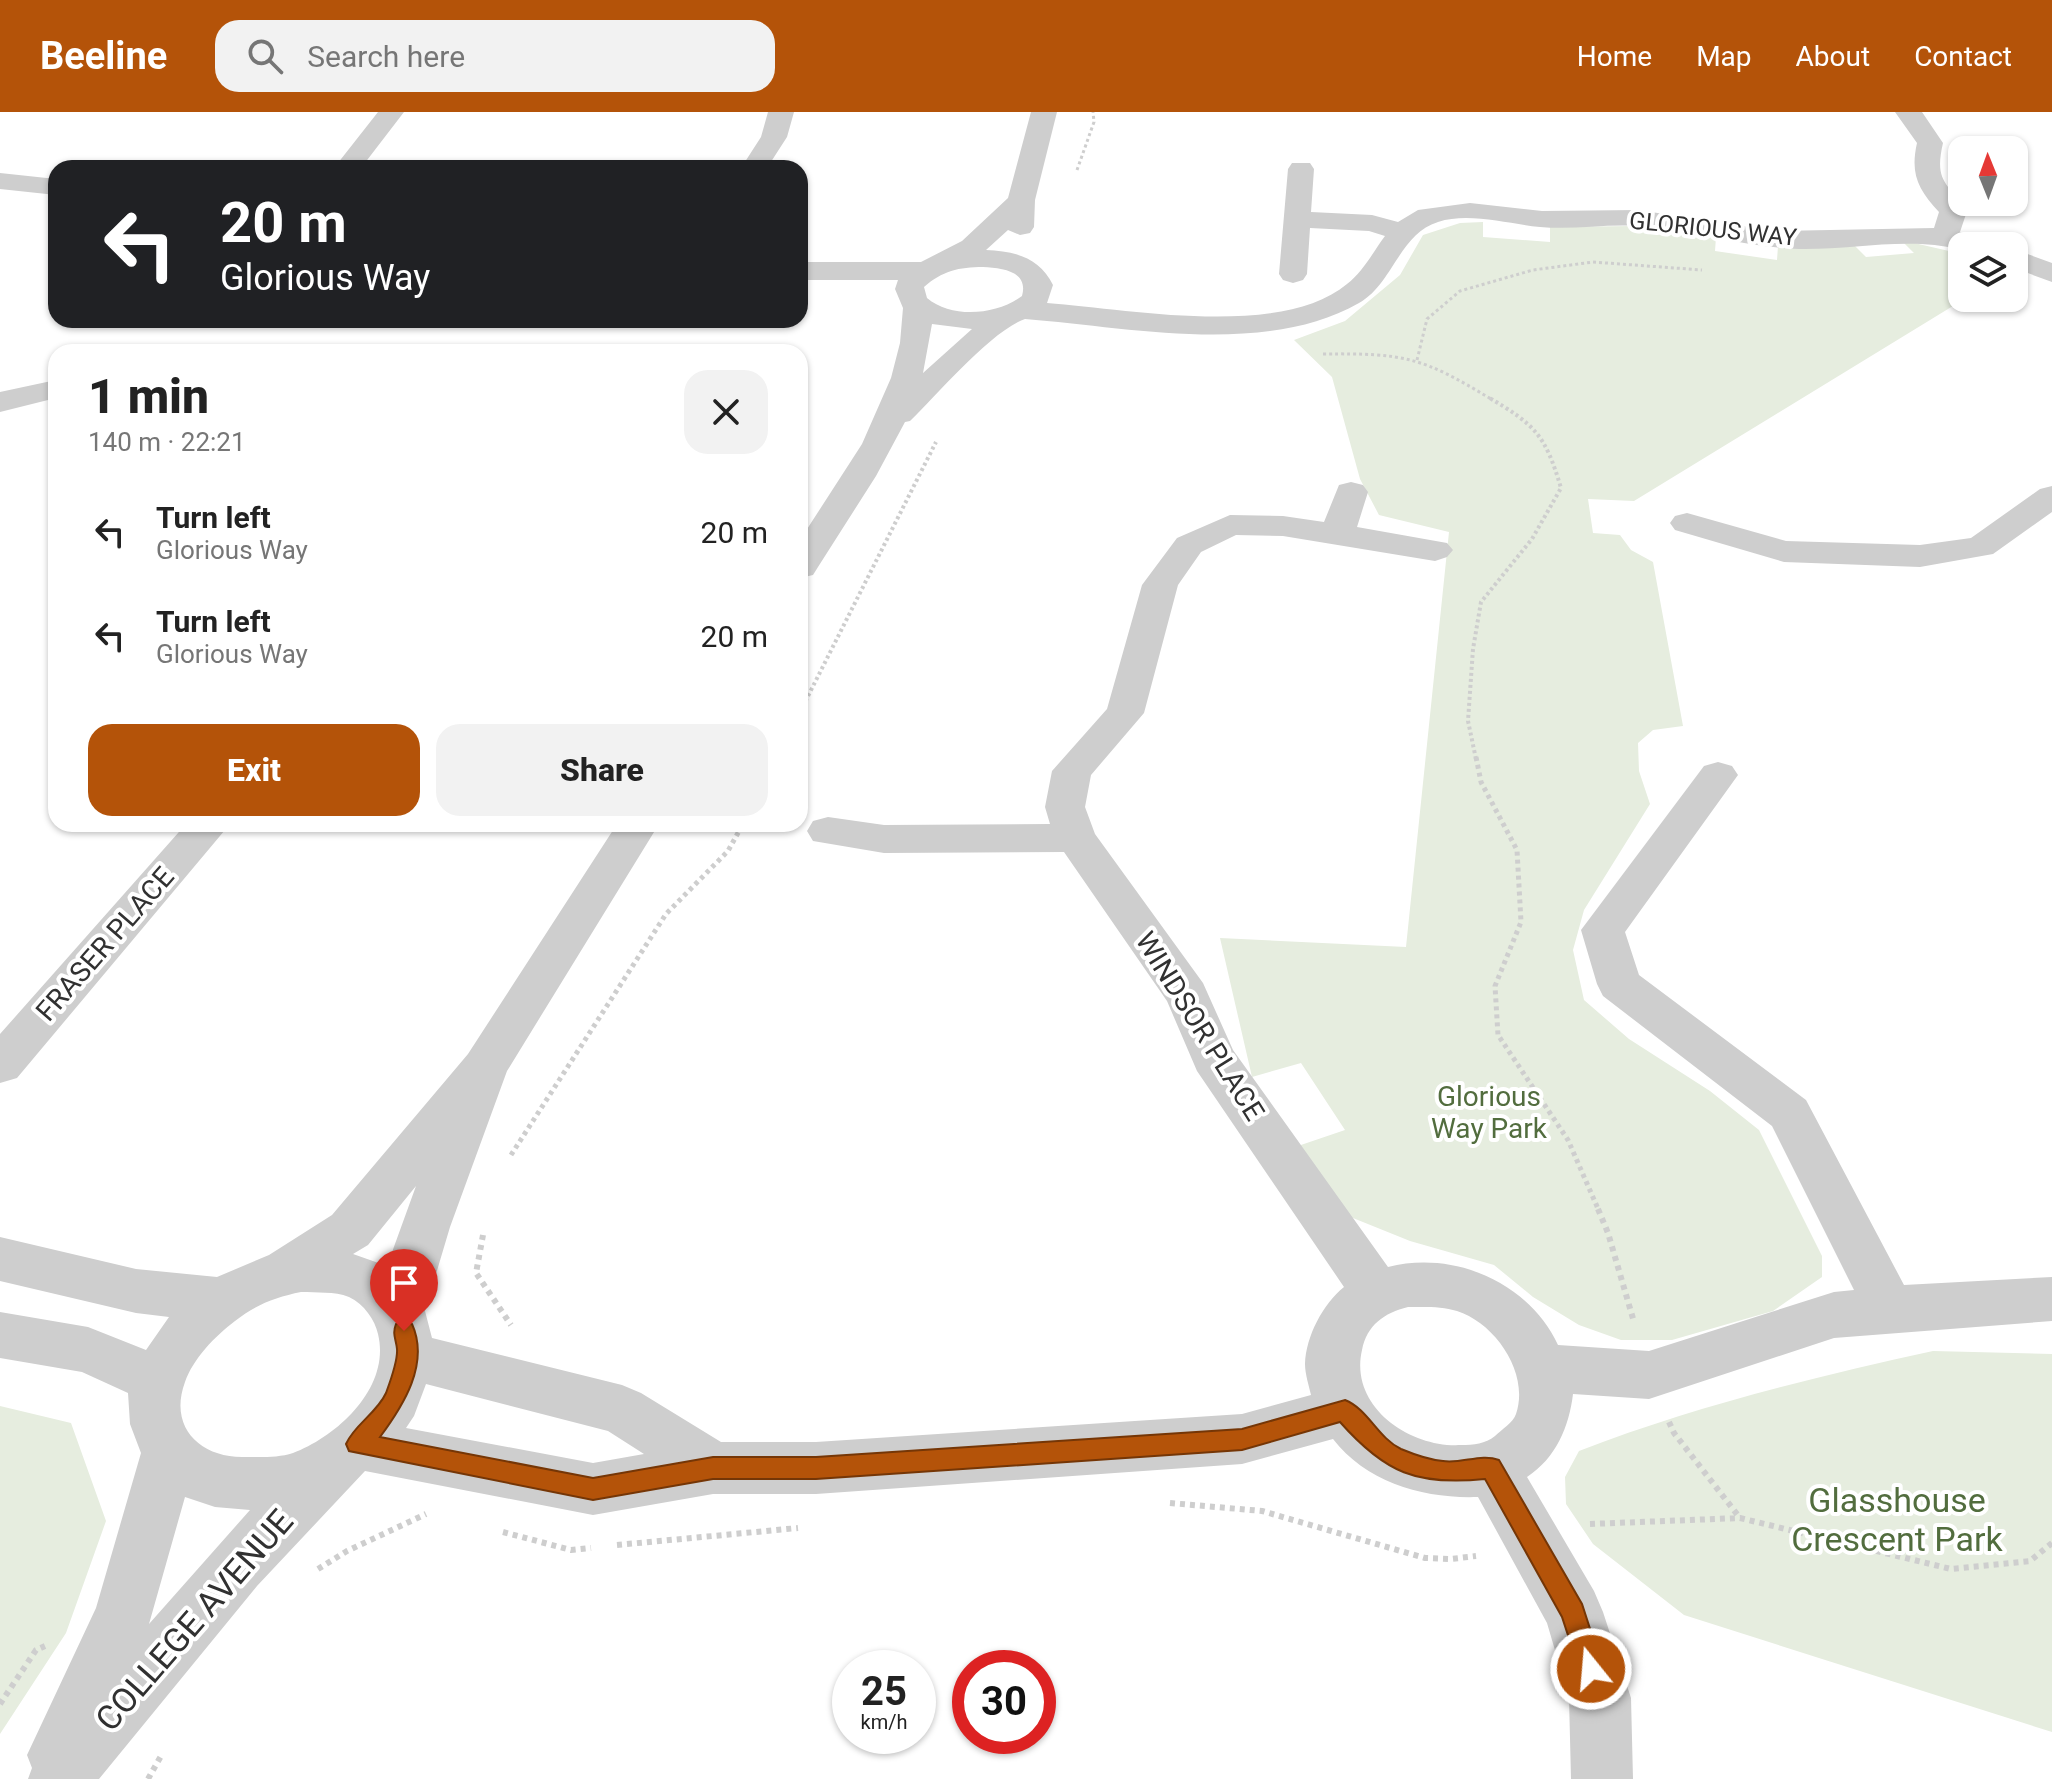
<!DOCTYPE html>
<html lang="en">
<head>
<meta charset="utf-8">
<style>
	body { margin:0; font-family:Roboto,sans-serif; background:#f2f2f2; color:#222; height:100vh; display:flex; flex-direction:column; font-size:30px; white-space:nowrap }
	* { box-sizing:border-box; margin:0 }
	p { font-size:26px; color:#767676 }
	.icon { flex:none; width:44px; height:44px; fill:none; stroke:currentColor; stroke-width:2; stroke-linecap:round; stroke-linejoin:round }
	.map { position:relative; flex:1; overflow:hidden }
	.drawer { position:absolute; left:48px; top:232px; width:760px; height:488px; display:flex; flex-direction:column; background:#fff; border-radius:24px; box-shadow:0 2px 6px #0004 }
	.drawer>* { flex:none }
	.top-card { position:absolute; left:48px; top:48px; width:760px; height:168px; border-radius:24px; box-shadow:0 2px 6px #0004; background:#202124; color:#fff; overflow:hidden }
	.needle { width:52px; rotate:359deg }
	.tools { position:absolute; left:1948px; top:24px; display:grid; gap:16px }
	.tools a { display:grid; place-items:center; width:80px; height:80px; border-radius:16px; background:#fff; box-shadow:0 2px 6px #0004; font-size:40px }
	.speed { position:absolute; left:832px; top:1538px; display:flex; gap:16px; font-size:40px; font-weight:700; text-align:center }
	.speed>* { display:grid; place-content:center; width:104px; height:104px; border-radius:50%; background:#fff; box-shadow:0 2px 6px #0004; line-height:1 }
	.speed small { font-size:20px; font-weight:400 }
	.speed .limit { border:12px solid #d22; background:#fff; color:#111 }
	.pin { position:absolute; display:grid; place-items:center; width:68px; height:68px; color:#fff; margin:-82px -34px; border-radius:50% 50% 50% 0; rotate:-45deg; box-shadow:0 0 8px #0007 }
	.pin .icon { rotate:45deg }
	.me { position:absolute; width:88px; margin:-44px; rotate:343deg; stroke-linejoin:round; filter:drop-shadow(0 0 6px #0008) }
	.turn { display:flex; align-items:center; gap:28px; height:168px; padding:0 40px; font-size:36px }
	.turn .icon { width:104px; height:104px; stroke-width:2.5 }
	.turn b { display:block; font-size:56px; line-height:68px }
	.round { display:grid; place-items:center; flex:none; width:84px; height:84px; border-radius:24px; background:#f2f2f2 }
	.head { display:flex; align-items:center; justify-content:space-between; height:136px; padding:0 40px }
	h1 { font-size:48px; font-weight:800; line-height:60px }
	.primary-button { display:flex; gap:16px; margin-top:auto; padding:16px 40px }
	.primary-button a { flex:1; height:92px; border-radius:24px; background:#b45309; color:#fff; font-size:32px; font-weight:800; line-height:92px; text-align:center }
	.primary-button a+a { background:#f2f2f2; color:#222 }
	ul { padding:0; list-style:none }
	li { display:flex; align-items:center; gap:24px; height:104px; padding:0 40px }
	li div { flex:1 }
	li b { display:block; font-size:30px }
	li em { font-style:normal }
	header { display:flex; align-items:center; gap:48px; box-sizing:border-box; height:112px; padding:0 40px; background:#b45309; color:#fff }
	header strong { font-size:38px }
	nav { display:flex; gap:44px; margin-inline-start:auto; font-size:28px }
	.search { width:560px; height:72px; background:#f2f2f2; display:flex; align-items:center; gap:20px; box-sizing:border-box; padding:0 28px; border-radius:24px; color:#767676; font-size:30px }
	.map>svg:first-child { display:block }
	.green { fill:#e6eddf }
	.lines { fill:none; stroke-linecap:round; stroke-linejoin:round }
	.path-far3 { stroke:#cecece; stroke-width:3; stroke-dasharray:3 3; stroke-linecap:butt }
	.path-far2 { stroke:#cecece; stroke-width:4; stroke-dasharray:3 3; stroke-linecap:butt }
	.path-far1 { stroke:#cecece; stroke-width:5; stroke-dasharray:4 4; stroke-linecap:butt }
	.path { stroke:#cecece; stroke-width:6; stroke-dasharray:5 5; stroke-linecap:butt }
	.minor { fill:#cecece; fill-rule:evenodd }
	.route { fill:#b45309; stroke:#753606; stroke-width:2 }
	.labels { text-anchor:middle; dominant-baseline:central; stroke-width:8; stroke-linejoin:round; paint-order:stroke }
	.far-street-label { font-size:24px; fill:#313131; stroke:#fff }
	.street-label { font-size:28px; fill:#313131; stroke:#fff }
	.park-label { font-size:28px; fill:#526d3e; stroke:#fff }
	.near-park-label { font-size:34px; fill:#526d3e; stroke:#fff }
	.near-street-label { font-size:34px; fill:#313131; stroke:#fff }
</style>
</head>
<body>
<header>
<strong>Beeline</strong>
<div class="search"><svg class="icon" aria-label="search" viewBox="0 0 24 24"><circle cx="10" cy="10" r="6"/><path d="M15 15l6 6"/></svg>Search here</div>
<nav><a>Home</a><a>Map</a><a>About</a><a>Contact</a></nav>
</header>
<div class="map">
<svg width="2052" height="1667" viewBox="0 0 2052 1667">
	<rect width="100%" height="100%" fill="#fff"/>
	<path class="green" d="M 1483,110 L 1483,125 L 1550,130 L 1550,115 L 1633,114 L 1716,125 L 1715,139 L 1777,148 L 1778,134 L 1853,132 L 1866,145 L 1914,141 L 1901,128 L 1962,142 L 1962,186 L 1966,186 L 1634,389 L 1588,387 L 1593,421 L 1620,423 L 1631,438 L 1653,450 L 1683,614 L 1653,618 L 1638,631 L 1639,659 L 1650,692 L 1584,798 L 1573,838 L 1584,888 L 1629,927 L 1710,979 L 1759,1018 L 1822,1144 L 1822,1165 L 1773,1199 L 1672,1228 L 1621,1228 L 1579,1213 L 1533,1185 L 1494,1153 L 1410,1129 L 1348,1104 L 1295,1035 L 1345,1018 L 1301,951 L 1252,965 L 1220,826 L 1406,835 L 1449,420 L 1379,403 L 1360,367 L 1332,265 L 1294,228 L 1345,209 L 1400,163 L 1423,123 L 1460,111 Z
		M 1933,1239 L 2052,1242 L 2052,1620 L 1684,1503 L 1593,1432 L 1566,1392 L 1565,1365 L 1579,1339 C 1693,1295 1814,1265 1933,1239 Z
		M 0,1294 L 71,1311 L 106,1409 L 66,1521 L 0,1622 Z"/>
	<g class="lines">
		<path class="path-far3" d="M 1077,58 L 1094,10 L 1093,0
			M 1323,242 C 1404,241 1422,245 1491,287
			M 1417,248 L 1427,207 L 1460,179 L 1533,158 L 1593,150 L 1702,158"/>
		<path class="path-far2" d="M 800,600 L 936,330
			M 1476,647 L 1468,609 L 1473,537 L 1481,490 L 1532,427 L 1561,376 C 1545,322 1535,313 1488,285"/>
		<path class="path-far1" d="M 1476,645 L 1481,670 L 1517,738 L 1521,810 L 1495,874 L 1498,923 L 1568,1028 L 1599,1099
			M 511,1043 L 666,802 L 728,739 L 743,712"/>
		<path class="path" d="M 1598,1097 L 1608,1121 L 1634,1210
			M 483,1123 L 476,1161 L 511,1213
			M 1669,1310 L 1674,1321 L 1740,1406
			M 1170,1391 L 1262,1399 L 1425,1446 L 1451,1447 L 1476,1444
			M 1590,1412 L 1740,1406 L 1951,1457 L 2030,1449 L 2052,1431
			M 503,1420 L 571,1438 L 591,1436
			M 617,1433 L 798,1416
			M 318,1457 L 347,1439 L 426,1402
			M 0,1592 L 36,1538 L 45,1534
			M 148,1667 L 161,1644"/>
		<path class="minor" d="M 378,0 L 404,0 L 361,56 L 334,56 Z
			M 768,0 L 794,0 L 787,25 L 767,56 L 741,56 L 761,25 Z
			M 1031,0 L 1057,0 L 1035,88 L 1034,115 L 1030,121 L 1020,123 L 1008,118 L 986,138 C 1015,139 1040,146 1053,173 L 1047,191 C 1128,197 1281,227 1347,172 C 1363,160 1373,140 1385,124 L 1369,119 L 1310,116 L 1307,162 L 1303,168 L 1293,171 L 1283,168 L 1279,162 L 1288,57 L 1292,51 L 1310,51 L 1314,57 L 1311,100 L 1372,103 L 1398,110 L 1418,98 L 1470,91 L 1542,99 L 1638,98 L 1776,119 L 1934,116 L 1939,100 C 1918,77 1910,62 1917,31 L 1895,0 L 1922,0 L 1943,31 C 1934,70 1947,70 1967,99 L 1960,120 L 1989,128 L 1993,134 L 1962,134 L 1962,138 C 1908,124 1854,138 1799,137 C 1744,135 1692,118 1637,114 C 1605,112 1573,118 1540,115 C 1508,112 1469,100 1438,110 C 1399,122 1393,172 1359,191 C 1264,245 1129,215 1025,207 C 991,219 938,282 910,309 L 905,310 L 876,364 L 818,455 L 813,463 L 800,466 L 800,428 L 862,332 L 891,266 L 900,231 L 903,196 L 895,177 L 898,168 L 800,168 L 800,150 L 921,150 L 962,129 L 1008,86 ZM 983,155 C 1002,156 1029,159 1022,184 C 997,203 952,207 927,186 L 924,175 C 942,159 959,155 983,155 ZM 932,212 L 972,217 L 923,261 Z
			M 0,61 L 56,67 L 56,83 L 0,77 Z
			M 2014,137 L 2052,151 L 2052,170 L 2014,156 Z
			M 56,268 L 56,286 L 0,300 L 0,280 Z
			M 1351,370 L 1363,373 L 1368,380 L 1357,415 L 1447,431 L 1453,438 L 1447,445 L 1435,449 L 1283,424 L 1236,423 L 1201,440 L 1178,473 L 1144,601 L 1091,663 L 1085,695 L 1095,722 L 1203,871 L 1233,938 L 1388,1155 C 1455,1138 1529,1171 1558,1233 L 1649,1239 L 1834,1180 L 1854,1178 L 1772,1014 L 1603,884 L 1597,872 L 1581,818 L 1704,654 L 1718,650 L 1732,654 L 1738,663 L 1625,820 L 1639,863 L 1806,988 L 1904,1173 L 2052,1165 L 2052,1209 L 1834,1226 L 1649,1287 L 1573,1282 C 1569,1315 1556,1346 1527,1365 L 1594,1479 L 1603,1500 L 1631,1586 L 1633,1667 L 1571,1667 L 1569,1586 L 1547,1511 L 1478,1385 C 1425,1387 1367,1371 1333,1327 L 1242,1352 L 816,1382 L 713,1382 L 593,1403 L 365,1359 L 257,1474 L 99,1667 L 28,1667 L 32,1656 L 27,1643 L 96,1496 L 141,1341 L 130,1312 L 128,1281 L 82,1260 L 0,1246 L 0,1200 L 88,1215 L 146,1238 L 169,1205 L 136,1201 L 0,1169 L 0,1125 L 136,1157 L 217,1165 L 269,1143 L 332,1103 L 468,942 L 617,712 L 659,712 L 507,959 L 450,1115 L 425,1199 L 432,1226 L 622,1273 L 641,1281 L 721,1330 L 816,1330 L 1242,1302 L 1311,1283 C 1309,1274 1305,1262 1305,1252 C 1306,1224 1323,1192 1344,1175 L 1197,959 L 1167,889 L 1064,740 L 884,741 L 813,729 L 807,719 L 813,709 L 828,705 L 884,713 L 1050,712 L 1045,695 L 1052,659 L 1107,597 L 1142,473 L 1177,426 L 1230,403 L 1283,404 L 1324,410 L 1339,373 ZM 416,1074 L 387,1154 L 353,1142 L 368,1133 ZM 301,1180 C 317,1181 334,1179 349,1185 C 364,1192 375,1208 378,1222 C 391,1275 338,1324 293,1341 C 278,1346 260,1345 244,1345 C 201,1346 168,1316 185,1270 C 193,1247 215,1224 235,1209 C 255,1193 276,1185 301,1180 ZM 1408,1195 C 1424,1195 1442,1194 1457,1199 C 1495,1211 1530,1261 1516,1302 C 1513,1311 1502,1317 1495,1324 C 1485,1332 1474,1333 1461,1333 C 1409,1336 1349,1294 1362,1238 C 1367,1213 1384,1201 1408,1195 ZM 426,1272 L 608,1319 L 644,1342 L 593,1351 L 406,1316 L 414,1304 ZM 185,1385 L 215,1395 L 250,1398 L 149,1512 Z
			M 2052,374 L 2052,400 L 1993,442 L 1920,455 L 1784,450 L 1675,418 L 1670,411 L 1675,404 L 1687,401 L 1786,429 L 1920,433 L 1971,426 L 2040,377 Z
			M 186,712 L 230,712 L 17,966 L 0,971 L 0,922 Z"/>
	</g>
	<path class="route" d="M 404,1209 L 412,1212 C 430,1252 403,1294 380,1325 L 593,1366 L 713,1345 L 816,1345 L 1242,1317 L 1345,1288 C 1368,1297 1378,1326 1401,1337 C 1413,1342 1430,1348 1443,1349 C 1462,1352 1481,1341 1499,1348 L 1582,1492 L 1603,1557 L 1600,1566 L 1591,1570 L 1582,1566 L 1562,1505 L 1485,1367 C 1417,1374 1385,1361 1340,1310 L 1242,1338 L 816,1367 L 713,1367 L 593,1388 L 349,1339 L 346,1332 C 354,1313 377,1301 386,1281 C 390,1270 398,1249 397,1237 C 396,1227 392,1222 396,1212 Z"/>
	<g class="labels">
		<g class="far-street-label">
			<text transform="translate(1713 117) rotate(6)">GLORIOUS WAY</text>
		</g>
		<g class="street-label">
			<text transform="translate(105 832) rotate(-49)">FRASER PLACE</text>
			<text transform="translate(1200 914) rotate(58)">WINDSOR PLACE</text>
		</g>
		<g class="park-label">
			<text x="1489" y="984">Glorious<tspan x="1489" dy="32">Way Park</tspan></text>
		</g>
		<g class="near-park-label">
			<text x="1897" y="1388">Glasshouse<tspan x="1897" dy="39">Crescent Park</tspan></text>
		</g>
		<g class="near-street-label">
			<text transform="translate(194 1508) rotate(-49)">COLLEGE AVENUE</text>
		</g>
	</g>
</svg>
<div class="tools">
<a><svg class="needle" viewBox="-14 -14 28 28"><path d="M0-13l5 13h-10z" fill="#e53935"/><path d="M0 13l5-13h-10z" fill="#767676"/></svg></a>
<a><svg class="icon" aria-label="layers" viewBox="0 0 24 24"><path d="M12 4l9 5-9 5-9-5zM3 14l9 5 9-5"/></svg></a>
</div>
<div class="speed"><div>25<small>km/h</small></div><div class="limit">30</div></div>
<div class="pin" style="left:404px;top:1219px;background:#d93025"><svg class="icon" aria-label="arrive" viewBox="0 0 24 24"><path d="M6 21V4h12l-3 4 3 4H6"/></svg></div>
<svg class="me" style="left:1591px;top:1557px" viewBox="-20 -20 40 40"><circle r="17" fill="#b45309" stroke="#fff" stroke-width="3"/><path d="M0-11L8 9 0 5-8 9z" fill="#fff"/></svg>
<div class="top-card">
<div class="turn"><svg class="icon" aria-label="left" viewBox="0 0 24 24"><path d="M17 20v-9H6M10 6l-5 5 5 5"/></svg><div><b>20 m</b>Glorious Way</div></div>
</div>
<section class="drawer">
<div class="head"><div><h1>1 min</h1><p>140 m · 22:21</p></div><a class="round"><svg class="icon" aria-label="close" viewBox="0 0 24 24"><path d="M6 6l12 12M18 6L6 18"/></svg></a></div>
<ul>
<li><svg class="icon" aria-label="left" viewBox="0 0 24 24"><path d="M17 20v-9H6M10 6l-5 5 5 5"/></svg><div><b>Turn left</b><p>Glorious Way</p></div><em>20 m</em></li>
<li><svg class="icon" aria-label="left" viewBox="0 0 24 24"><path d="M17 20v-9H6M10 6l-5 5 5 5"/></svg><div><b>Turn left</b><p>Glorious Way</p></div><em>20 m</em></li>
</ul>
<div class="primary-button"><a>Exit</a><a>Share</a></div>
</section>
</div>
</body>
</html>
